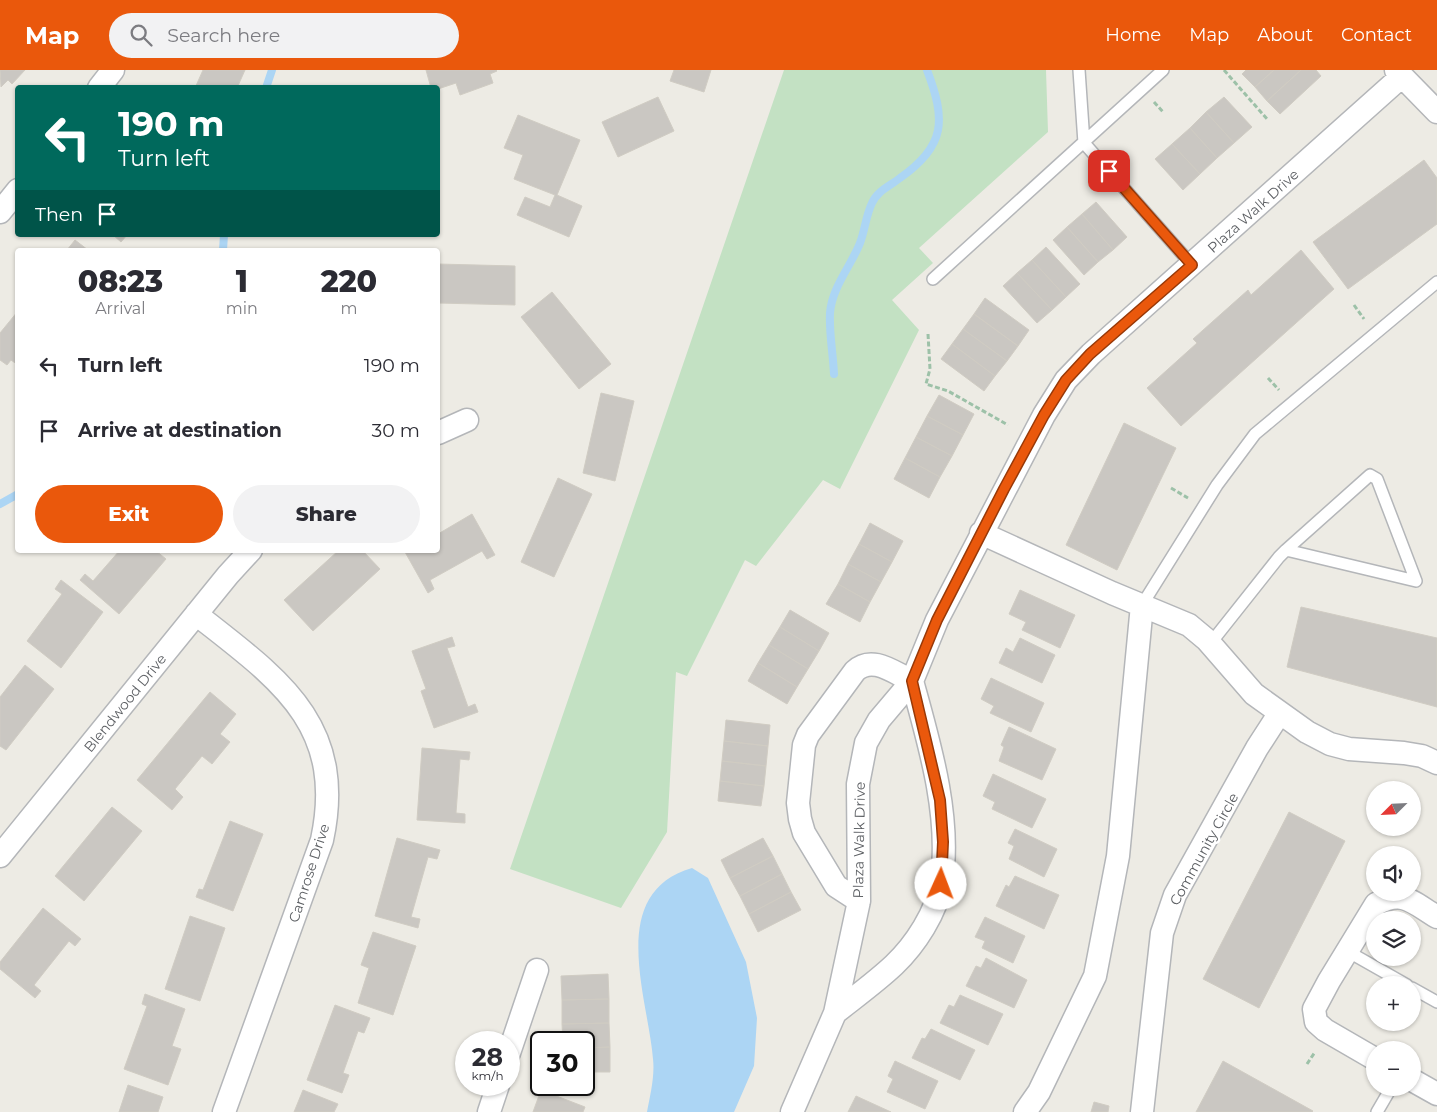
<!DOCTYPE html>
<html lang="en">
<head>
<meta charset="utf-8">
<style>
	body { margin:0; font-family:Montserrat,sans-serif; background:#f2f2f3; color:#2b2b33; height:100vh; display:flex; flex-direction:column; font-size:19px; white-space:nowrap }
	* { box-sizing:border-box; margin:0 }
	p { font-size:16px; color:#7c7c81 }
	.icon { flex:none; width:28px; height:28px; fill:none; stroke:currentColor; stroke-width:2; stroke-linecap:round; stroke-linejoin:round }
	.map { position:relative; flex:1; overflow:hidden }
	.drawer { position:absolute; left:15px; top:178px; width:425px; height:305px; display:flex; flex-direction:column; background:#fff; border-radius:5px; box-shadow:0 1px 4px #0004 }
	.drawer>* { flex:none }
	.banner { position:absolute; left:15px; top:15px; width:425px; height:152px; border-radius:5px; box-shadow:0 1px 4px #0004; background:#00695c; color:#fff; overflow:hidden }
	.needle { width:32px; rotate:246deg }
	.tools { position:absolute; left:1366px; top:711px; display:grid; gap:10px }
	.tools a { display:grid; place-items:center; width:55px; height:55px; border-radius:50%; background:#fff; box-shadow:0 1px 4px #0004; font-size:25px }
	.speed { position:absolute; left:455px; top:961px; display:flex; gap:10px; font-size:25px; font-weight:700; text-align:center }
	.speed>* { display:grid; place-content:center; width:65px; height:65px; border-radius:50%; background:#fff; box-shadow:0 1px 4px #0004; line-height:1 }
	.speed small { font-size:12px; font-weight:400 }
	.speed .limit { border:2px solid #111; border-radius:8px; background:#fff; color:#111 }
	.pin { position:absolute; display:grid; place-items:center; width:42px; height:42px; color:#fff; margin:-21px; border-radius:10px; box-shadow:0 2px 8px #0006 }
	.me { position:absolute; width:55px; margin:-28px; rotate:2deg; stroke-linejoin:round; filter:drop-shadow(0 0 4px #0008) }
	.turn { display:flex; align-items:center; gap:18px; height:105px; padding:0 20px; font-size:22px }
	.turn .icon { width:65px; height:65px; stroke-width:2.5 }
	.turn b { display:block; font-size:35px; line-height:42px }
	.then { display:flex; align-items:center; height:48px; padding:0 20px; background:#0003; gap:10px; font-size:19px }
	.eta { display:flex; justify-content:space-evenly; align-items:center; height:85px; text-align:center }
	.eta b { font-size:30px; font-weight:800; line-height:35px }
	.primary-button { display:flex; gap:10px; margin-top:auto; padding:10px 20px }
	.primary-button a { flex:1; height:58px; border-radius:30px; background:#ea580c; color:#fff; font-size:20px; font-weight:800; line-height:58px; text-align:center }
	.primary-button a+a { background:#f2f2f3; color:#2b2b33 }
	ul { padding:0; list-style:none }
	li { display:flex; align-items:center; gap:15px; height:65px; padding:0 20px }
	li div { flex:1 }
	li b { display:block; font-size:19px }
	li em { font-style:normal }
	header { display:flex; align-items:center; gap:30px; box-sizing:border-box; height:70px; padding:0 25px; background:#ea580c; color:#fff }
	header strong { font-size:24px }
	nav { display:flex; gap:28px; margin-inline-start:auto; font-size:18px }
	.search { width:350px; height:45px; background:#f2f2f3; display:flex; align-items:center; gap:12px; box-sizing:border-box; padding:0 18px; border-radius:28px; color:#7c7c81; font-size:19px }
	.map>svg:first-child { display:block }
	.green { fill:#c3e1c3 }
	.water { fill:#acd5f4 }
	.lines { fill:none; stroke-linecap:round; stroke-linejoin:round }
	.stream { stroke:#acd5f4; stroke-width:8 }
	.building { fill:#cac7c2; stroke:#d0ccc3 }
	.lane-casing { stroke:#b4b6b9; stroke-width:14 }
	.street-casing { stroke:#b4b6b9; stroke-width:25 }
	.path { stroke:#9dc1a8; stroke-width:3; stroke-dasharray:5 2.5; stroke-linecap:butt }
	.lane { stroke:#fff; stroke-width:11 }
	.street { stroke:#fff; stroke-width:22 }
	.route-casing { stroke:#983908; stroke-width:12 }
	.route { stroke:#ea580c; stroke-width:9 }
	.labels { text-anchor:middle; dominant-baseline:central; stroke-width:5; stroke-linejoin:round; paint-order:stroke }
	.street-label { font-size:14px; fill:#5c5f63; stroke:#fff }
</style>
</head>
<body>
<header>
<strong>Map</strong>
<div class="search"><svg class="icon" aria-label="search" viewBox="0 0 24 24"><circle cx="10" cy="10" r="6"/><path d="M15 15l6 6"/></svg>Search here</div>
<nav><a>Home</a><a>Map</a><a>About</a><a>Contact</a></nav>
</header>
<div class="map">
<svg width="1437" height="1042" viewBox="0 0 1437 1042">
	<rect width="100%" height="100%" fill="#edebe4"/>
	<path class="green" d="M 784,0 L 1046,0 L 1048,62 L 919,178 L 933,193 L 892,230 L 919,260 L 840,419 L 823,410 L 756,496 L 745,490 L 687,606 L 676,602 L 667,762 L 621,838 L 510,799 Z"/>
	<path class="water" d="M 692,798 L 708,808 L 746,892 L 757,948 L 754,996 L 734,1042 L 647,1042 C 650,1026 655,1006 653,989 C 648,927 606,823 692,798 Z"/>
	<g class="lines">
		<path class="stream" d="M 266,18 L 272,0
			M 223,180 L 224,165
			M 834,304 C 833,283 829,263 830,243 C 832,217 851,196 860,173 C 865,160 866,145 872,133 C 877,121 890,116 900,108 C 946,76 946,50 927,0
			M 0,434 L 18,424"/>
	</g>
	<path class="building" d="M 0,0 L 25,0 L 12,14 L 8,10 L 1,17 Z
		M 203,0 L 245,0 L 237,18 L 195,18 Z
		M 426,0 L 496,0 L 497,1 L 490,4 L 493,13 L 460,25 L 456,13 L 438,19 L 438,18 L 431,18 Z
		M 674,0 L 711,0 L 704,22 L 670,11 Z
		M 1246,0 L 1274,0 L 1255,17 L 1242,4 Z
		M 1274,0 L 1301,0 L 1267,31 L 1255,17 Z
		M 1301,0 L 1316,0 L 1321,6 L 1280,44 L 1267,31 Z
		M 658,27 L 674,61 L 618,87 L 602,52 Z
		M 1224,27 L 1252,57 L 1234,73 L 1206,42 Z
		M 1206,42 L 1234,73 L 1217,88 L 1190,58 Z
		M 518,45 L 580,70 L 557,125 L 582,136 L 569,167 L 517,145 L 525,127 L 550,137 L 555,125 L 514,109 L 523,85 L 504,78 Z
		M 1190,58 L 1217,88 L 1200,104 L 1172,74 Z
		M 1172,74 L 1200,104 L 1183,120 L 1155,89 Z
		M 1424,90 L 1437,108 L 1437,154 L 1348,219 L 1313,172 Z
		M 1096,132 L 1127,167 L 1113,180 L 1082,144 Z
		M 1082,144 L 1113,180 L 1098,192 L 1067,157 Z
		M 1067,157 L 1098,192 L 1084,205 L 1053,170 Z
		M 113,165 L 127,165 L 121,172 Z
		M 75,170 L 88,180 L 67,180 Z
		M 1046,177 L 1080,214 L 1066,227 L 1032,190 Z
		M 1301,180 L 1334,219 L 1181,356 L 1147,318 L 1197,273 L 1193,269 L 1248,220 L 1251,225 Z
		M 1032,190 L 1066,227 L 1052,240 L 1017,203 Z
		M 438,194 L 515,196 L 515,235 L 438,233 Z
		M 1017,203 L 1052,240 L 1037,253 L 1003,216 Z
		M 552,222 L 611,294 L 579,319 L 521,247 Z
		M 985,228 L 1029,260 L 1018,276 L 974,244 Z
		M 18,241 L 18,295 L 11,290 L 7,295 L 0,290 L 0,263 Z
		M 974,244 L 1018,276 L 1007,291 L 963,259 Z
		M 963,259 L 1007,291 L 995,306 L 952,274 Z
		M 952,274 L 995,306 L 984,321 L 941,289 Z
		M 601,323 L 634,331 L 615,411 L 583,403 Z
		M 939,325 L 974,344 L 963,365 L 927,346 Z
		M 927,346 L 963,365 L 952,386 L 916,367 Z
		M 1124,353 L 1176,378 L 1117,500 L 1066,475 Z
		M 916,367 L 952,386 L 940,407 L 905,388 Z
		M 905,388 L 940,407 L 929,428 L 894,409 Z
		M 558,408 L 592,424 L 554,507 L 521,492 Z
		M 472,444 L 495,485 L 487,489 L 482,481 L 430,510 L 434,519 L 428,523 L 405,482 L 408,480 L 438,480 L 438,464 Z
		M 870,453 L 903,471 L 892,492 L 859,474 Z
		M 859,474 L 892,492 L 881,512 L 848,494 Z
		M 120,480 L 155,480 L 166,489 L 119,544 L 80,510 L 85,504 L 93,511 Z
		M 339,480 L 362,480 L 380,499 L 313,561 L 284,530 Z
		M 848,494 L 881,512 L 870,532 L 838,514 Z
		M 61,510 L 103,542 L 61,598 L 27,571 L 62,524 L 55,519 Z
		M 838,514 L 870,532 L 860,552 L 826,534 Z
		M 1020,520 L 1075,545 L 1060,578 L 1022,560 L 1026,552 L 1009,544 Z
		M 1301,537 L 1437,568 L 1437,637 L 1287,597 Z
		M 790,540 L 829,563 L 819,581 L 780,557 Z
		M 780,557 L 819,581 L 808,599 L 769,575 Z
		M 452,567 L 455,576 L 447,578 L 468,637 L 475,634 L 478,642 L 434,658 L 421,621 L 426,619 L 412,581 Z
		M 1020,568 L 1055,585 L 1042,613 L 999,593 L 1006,578 L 1013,582 Z
		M 769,575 L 808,599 L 797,617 L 758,593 Z
		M 758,593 L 797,617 L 787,634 L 748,611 Z
		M 25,595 L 54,619 L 6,680 L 0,676 L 0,627 Z
		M 991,608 L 1044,633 L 1031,662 L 990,643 L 994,636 L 981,629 Z
		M 210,622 L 236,644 L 220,664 L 230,672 L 212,694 L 202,686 L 175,719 L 183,727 L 172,740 L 137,710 Z
		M 726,650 L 770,655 L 768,676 L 724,671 Z
		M 1009,657 L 1056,679 L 1042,710 L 999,691 L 1004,677 L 1001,675 Z
		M 724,671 L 768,676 L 766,696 L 722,691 Z
		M 422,678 L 470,682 L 469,690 L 460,689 L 456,743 L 465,744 L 465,753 L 417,750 Z
		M 722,691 L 766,696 L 764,716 L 720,711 Z
		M 993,704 L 1046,729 L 1032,758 L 992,739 L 995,732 L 983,726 Z
		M 720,711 L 764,716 L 761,736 L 718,731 Z
		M 112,737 L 142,761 L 84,831 L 55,806 Z
		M 1289,742 L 1345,771 L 1259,938 L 1203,909 Z
		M 230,751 L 263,764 L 233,841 L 196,827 L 199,819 L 203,820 Z
		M 1015,759 L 1057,779 L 1044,807 L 1009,789 L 1014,776 L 1008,773 Z
		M 397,768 L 440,780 L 437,789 L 428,787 L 411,847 L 420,849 L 418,858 L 375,846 Z
		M 763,768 L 773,786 L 730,808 L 721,790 Z
		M 773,786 L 782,804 L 740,826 L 730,808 Z
		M 782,804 L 791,822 L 749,844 L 740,826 Z
		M 1015,806 L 1059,825 L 1044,859 L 996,836 L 1006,815 L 1009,817 Z
		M 791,822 L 801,840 L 758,862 L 749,844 Z
		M 43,838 L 81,869 L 75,876 L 69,871 L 34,915 L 41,921 L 35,928 L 0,899 L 0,892 Z
		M 190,846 L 225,858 L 200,931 L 165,919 Z
		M 985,847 L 1025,866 L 1013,893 L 982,878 L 985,871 L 975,867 Z
		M 373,862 L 416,876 L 393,945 L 358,933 L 369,898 L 361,895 Z
		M 986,888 L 1027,910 L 1014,938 L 966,916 L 976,896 L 981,898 Z
		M 608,904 L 609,929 L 562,930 L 561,906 Z
		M 145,924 L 185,939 L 172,976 L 181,979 L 168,1015 L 124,999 L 147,936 L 142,934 Z
		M 960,925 L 1003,944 L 988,975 L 940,953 L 949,935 L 954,937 Z
		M 609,929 L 609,953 L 562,954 L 562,930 Z
		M 335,935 L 370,948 L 364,963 L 358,961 L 343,1003 L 349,1005 L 342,1023 L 307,1010 Z
		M 609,953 L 610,977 L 584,978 L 584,972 L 563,972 L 562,954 Z
		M 931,959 L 975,980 L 960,1010 L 912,988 L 922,968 L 925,969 Z
		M 610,977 L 610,1002 L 584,1002 L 584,978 Z
		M 895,991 L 938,1011 L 925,1039 L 887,1022 L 893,1009 L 888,1006 Z
		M 1223,991 L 1313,1041 L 1312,1042 L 1196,1042 Z
		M 128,1015 L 163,1027 L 158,1042 L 119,1042 Z
		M 303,1020 L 338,1034 L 334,1042 L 294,1042 Z
		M 541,1020 L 585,1037 L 583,1042 L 533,1042 Z
		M 856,1026 L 891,1042 L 848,1042 Z
		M 1094,1032 L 1109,1036 L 1108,1042 L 1091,1042 Z"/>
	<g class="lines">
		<defs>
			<path id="lane" d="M 1079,0 L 1084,73 L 1192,195
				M 933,209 L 1163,0
				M 1142,535 L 1217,415 L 1255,364 L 1437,212
				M 1210,574 L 1279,487 L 1286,480 L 1370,405 L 1377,409 L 1416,511 L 1286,480
				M 1347,881 L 1407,915
				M 1412,918 L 1437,932
				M 1377,1042 L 1391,1018"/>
			<path id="street" d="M 1396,0 L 1437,42
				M 99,18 L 113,0
				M 0,142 L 18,120
				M 438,363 L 467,350
				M 981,463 L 1112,523 L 1189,555 L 1207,570 L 1254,624 L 1307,662 L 1330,674 L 1349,679 L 1404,683 L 1422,686 L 1437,693
				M 196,544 C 277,608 347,653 322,770 L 224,1042
				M 0,786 L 228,505 L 251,480
				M 859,831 L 836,816 L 804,763 L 800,749 L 798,733 L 804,675 L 808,665 L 855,601 C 872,585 893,602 912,611
				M 835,943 C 855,927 876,912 894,895 C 915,875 937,842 941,813 C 952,749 929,672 912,611
				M 509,983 L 537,900
				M 1375,989 L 1325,960 L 1316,952 L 1314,939 L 1329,911 L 1376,834 C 1404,819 1413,833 1437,847
				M 1412,1010 L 1437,1024
				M 489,1042 L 498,1015
				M 792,1042 L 835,943 L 859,831 L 858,714 L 866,673 L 879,650 L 912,611 L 937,550 L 1044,345 L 1066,310 L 1091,284 L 1401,7
				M 1025,1042 L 1039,1022 L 1095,906 L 1118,786 L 1142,535
				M 1142,1042 L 1162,863 L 1175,825 L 1257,678 L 1279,644"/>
		</defs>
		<use href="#lane" class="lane-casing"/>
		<use href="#street" class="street-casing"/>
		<path class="path" d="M 1224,0 L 1267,49
			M 1154,32 L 1163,42
			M 1354,235 L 1364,249
			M 928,264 L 930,299 L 926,314 L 948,321 L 1008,355
			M 1268,308 L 1279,320
			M 1171,418 L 1188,428
			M 1307,994 L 1315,982"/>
		<use href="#lane" class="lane"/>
		<use href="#street" class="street"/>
	</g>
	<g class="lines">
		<defs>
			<path id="route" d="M 941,814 L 943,772 L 940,730 L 912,611 L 937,550 L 1004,419 L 1044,345 L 1066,310 L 1090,284 L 1192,195 L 1109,101"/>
		</defs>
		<use href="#route" class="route-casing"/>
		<use href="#route" class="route"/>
	</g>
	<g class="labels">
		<g class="street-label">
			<text transform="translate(1253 141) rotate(-42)">Plaza Walk Drive</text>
			<text transform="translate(125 633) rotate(-51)">Blendwood Drive</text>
			<text transform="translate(859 770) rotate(-89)">Plaza Walk Drive</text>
			<text transform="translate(1204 779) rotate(-61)">Community Circle</text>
			<text transform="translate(309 803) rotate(-72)">Camrose Drive</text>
		</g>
	</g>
</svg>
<div class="tools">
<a><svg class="needle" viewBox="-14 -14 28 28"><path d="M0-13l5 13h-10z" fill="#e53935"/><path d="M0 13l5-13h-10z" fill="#7c7c81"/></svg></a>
<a><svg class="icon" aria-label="sound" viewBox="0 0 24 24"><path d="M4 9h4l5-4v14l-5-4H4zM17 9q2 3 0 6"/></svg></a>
<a><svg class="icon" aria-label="layers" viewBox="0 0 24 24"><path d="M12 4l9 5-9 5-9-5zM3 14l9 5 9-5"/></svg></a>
<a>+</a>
<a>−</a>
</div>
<div class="speed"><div>28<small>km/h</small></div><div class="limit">30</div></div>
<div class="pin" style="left:1109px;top:101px;background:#d93025"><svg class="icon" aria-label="arrive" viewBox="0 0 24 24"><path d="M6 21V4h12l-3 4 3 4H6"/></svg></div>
<svg class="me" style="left:941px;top:814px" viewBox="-20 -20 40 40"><circle r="19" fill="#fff"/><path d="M0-13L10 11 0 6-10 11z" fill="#ea580c"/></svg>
<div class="banner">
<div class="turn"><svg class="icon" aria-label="left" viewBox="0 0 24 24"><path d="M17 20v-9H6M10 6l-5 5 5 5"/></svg><div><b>190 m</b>Turn left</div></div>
<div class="then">Then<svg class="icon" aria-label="arrive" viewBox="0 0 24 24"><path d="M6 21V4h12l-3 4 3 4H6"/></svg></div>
</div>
<section class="drawer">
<div class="eta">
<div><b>08:23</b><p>Arrival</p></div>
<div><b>1</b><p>min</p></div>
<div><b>220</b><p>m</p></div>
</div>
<ul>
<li><svg class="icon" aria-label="left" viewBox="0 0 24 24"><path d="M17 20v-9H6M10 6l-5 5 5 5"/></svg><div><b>Turn left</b></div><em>190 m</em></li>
<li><svg class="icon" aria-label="arrive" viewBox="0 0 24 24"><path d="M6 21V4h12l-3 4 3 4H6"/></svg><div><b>Arrive at destination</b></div><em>30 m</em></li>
</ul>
<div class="primary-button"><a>Exit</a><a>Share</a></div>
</section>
</div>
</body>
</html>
